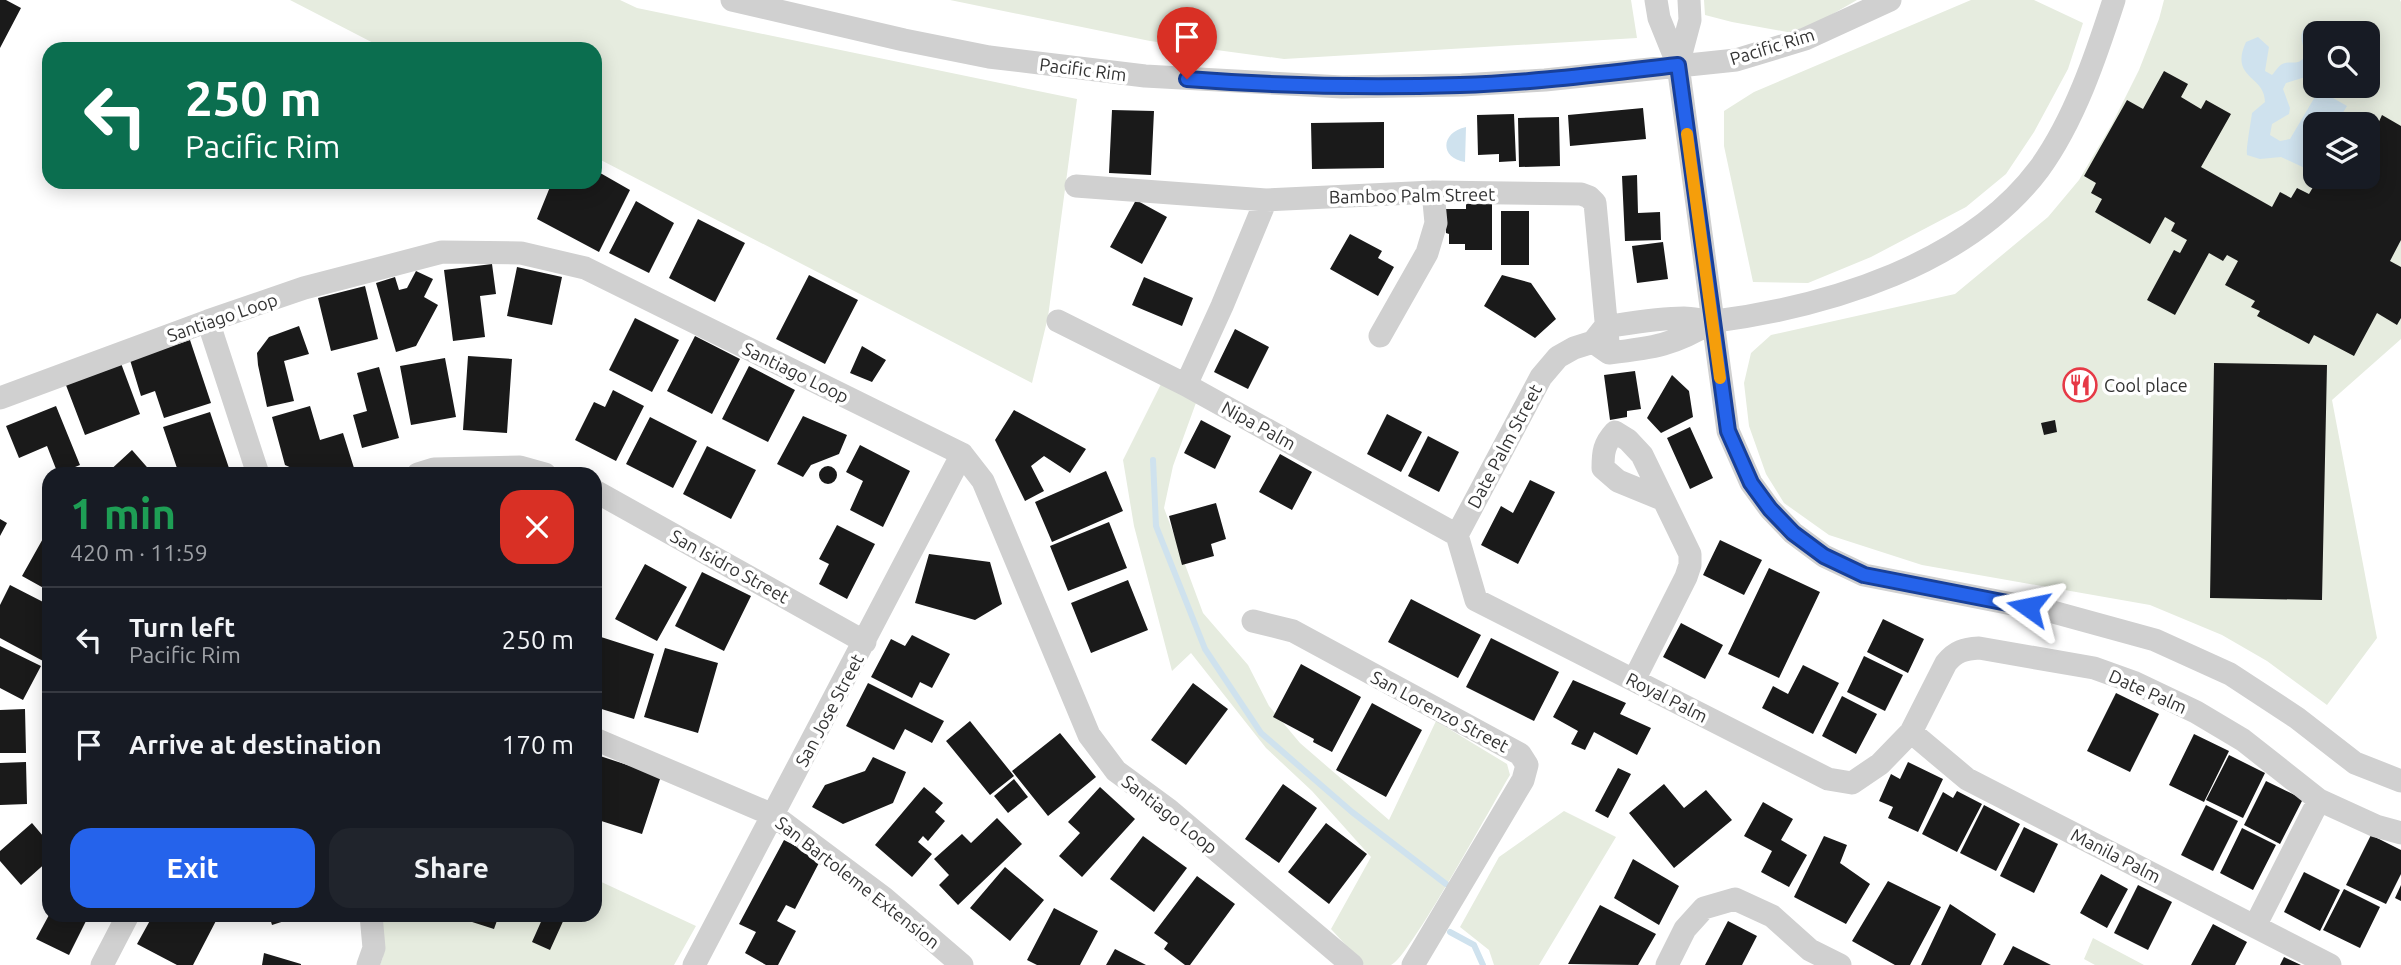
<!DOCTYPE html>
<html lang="en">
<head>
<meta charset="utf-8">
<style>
	body { margin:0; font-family:Ubuntu,sans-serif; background:#20242c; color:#f1f3f6; height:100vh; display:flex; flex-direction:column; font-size:26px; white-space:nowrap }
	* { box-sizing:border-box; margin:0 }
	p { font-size:23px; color:#9ea1a6 }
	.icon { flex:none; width:38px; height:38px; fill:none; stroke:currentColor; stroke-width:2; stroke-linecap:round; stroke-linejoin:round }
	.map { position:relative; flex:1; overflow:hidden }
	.details { position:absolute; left:42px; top:467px; width:560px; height:455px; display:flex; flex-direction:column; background:#171b24; border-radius:21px; box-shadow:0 4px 18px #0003 }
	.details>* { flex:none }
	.banner { position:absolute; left:42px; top:42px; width:560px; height:147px; border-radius:21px; box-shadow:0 4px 18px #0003; background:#0b6e4f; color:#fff; overflow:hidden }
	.buttons { position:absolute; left:2303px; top:21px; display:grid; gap:14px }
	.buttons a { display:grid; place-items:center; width:77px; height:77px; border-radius:14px; background:#171b24; box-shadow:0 4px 18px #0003; font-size:35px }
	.pin { position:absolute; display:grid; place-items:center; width:60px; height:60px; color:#fff; margin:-72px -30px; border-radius:50% 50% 50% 0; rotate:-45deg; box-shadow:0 0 7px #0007 }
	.pin .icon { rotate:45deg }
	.me { position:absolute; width:77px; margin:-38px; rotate:282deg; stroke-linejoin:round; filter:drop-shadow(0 0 5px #0008) }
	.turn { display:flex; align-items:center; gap:24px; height:147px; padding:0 28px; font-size:32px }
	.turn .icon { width:91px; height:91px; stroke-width:2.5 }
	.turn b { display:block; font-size:49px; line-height:60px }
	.round { display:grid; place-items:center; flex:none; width:74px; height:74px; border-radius:21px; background:#20242c }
	.summary { display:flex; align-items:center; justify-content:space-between; height:119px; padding:0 28px }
	h1 { font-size:42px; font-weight:700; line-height:52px; color:#1e9e55 }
	.button { display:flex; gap:14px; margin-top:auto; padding:14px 28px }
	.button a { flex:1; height:80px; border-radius:21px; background:#2563eb; color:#fff; font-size:28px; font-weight:700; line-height:80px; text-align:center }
	.button a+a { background:#20242c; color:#f1f3f6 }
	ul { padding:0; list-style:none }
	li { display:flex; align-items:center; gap:21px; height:105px; padding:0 28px; border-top:2px solid #363941 }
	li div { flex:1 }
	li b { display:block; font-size:26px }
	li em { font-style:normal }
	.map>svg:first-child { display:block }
	.green { fill:#e6ecdf; fill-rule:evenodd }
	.water { fill:#cfe2ee }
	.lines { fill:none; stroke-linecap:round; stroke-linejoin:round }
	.stream { stroke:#cfe2ee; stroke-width:6 }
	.building { fill:#1a1a1a }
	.minor { stroke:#d0d0d0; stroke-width:23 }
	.route-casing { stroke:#184099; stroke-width:18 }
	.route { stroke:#2563eb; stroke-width:12 }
	.slow { stroke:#f59e0b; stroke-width:12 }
	.labels { text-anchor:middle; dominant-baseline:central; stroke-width:7; stroke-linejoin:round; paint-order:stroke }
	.street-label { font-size:18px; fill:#333; stroke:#fff }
	.poi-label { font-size:18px; fill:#333; stroke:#fff; text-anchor:start }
</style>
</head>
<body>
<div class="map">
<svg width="2401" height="965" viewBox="0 0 2401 965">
	<rect width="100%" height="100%" fill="#fff"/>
	<path class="green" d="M 290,0 L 620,0 L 637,8 L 1077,99 L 1048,317 L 1032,383 L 595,157 L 595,49 L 385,49 Z
		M 950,0 L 1631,0 L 1637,38 L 1284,59 L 1150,41 Z
		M 1704,0 L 1857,0 L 1798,34 L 1732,22 L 1705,15 Z
		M 1971,0 L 2034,0 L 2083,23 L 2068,69 L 2034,132 L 2006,174 L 1966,207 L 1871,257 L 1808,283 L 1753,282 L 1724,146 L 1724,111 L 1754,92 Z
		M 2164,0 L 2400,0 L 2401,2 L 2401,339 L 2332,400 L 2377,638 L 2327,705 L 2267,661 L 2222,635 L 2150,605 L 1922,565 L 1829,535 L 1784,503 L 1766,474 L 1749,426 L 1744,383 L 1751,353 L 1771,335 L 1955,294 L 2048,217 L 2079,180 L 2112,124 L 2139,70 L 2159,19 ZM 2315,33 L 2368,33 L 2368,86 L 2315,86 ZM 2315,124 L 2368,124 L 2368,177 L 2315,177 Z
		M 1162,382 L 1197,400 L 1173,466 L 1164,508 L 1203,613 L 1248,665 L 1269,706 L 1300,743 L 1389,820 L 1436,721 L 1507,764 L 1510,775 C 1494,801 1408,960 1391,965 C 1384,965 1372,965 1364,965 L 1331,929 L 1371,857 L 1312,791 L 1266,748 L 1191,653 L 1172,671 L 1134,526 L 1123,460 Z
		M 1564,811 L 1616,837 L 1539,965 L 1494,965 L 1489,950 L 1460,927 L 1499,857 Z
		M 595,879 L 696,926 L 674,965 L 380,965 L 383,957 L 383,915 L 595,915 Z
		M 2093,938 L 2144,965 L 2095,965 L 2084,959 Z"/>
	<path class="water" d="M 2305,28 L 2313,28 L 2322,33 L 2315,33 L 2315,74 L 2286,83 L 2283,89 L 2290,108 L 2289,114 L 2272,124 L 2270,135 L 2280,141 L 2290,139 L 2319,90 L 2347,106 L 2336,124 L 2315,124 L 2315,159 L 2309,170 L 2281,157 L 2260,159 L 2247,155 C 2246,148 2251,122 2252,113 L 2265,102 C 2265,75 2229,79 2246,42 L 2258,37 L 2269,47 L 2265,71 L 2272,75 C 2276,71 2279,64 2285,63 C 2294,61 2298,66 2305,56 C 2305,46 2297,37 2305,28 Z
		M 1466,127 L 1465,162 C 1439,158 1441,132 1466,127 Z"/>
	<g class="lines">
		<path class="stream" d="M 1153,460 L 1156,526 L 1205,649 L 1261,733 L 1352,812 L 1446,884
			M 1450,932 L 1474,945 L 1483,965"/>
	</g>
	<path class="building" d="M 0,0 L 6,0 L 21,8 L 0,48 Z
		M 2164,71 L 2188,84 L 2181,97 L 2201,109 L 2206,100 L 2231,114 L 2201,167 L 2272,207 L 2280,192 L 2291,198 L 2297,188 L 2309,194 L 2319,177 L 2368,177 L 2368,124 L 2363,124 L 2366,119 L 2377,126 L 2382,115 L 2401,126 L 2401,240 L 2390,261 L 2401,267 L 2401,318 L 2397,325 L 2377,313 L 2354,356 L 2314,335 L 2309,344 L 2257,316 L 2260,311 L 2251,307 L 2255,301 L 2225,285 L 2238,261 L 2227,255 L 2223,261 L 2209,253 L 2175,315 L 2147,300 L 2174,250 L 2180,253 L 2187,240 L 2171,231 L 2175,223 L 2165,217 L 2150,244 L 2095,212 L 2102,199 L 2091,193 L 2096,183 L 2084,176 L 2127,100 L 2143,109 Z
		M 1643,108 L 1646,139 L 1570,146 L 1568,115 Z
		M 1112,110 L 1154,111 L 1151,175 L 1109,173 Z
		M 1514,114 L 1516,161 L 1499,162 L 1499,154 L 1478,155 L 1477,115 Z
		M 1559,117 L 1560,166 L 1519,167 L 1518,118 Z
		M 1384,122 L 1384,168 L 1312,169 L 1311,123 Z
		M 595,170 L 630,190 L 599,252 L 537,219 L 552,182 L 595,182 Z
		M 1637,175 L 1638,213 L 1660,212 L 1661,240 L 1625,241 L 1622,176 Z
		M 1136,200 L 1167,217 L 1142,264 L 1110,247 Z
		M 636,201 L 674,223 L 649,273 L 609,253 Z
		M 1466,204 L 1492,204 L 1492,250 L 1465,250 L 1465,244 L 1449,244 L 1449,234 L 1446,233 L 1445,209 L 1466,209 Z
		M 1501,211 L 1529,211 L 1529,265 L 1501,265 Z
		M 698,219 L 745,243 L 715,302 L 669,278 Z
		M 1350,234 L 1382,251 L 1378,258 L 1394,267 L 1378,296 L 1330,269 Z
		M 1663,242 L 1668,279 L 1637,283 L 1632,246 Z
		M 492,264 L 496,294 L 480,296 L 485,337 L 453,341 L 444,270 Z
		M 517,267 L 562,277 L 552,325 L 507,316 Z
		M 416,271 L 433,279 L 424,297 L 438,305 L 416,346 L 396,352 L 376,283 L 395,277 L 399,290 L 407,288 Z
		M 809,275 L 858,300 L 825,364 L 776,339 Z
		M 1502,275 L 1531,283 L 1556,319 L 1535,338 L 1484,306 Z
		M 1144,277 L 1193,298 L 1182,326 L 1132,305 Z
		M 365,286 L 378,339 L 331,351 L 318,298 Z
		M 635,318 L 679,340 L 652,392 L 609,370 Z
		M 299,326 L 309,354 L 284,361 L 294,401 L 267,407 L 258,365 L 257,353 L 269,337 Z
		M 1235,329 L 1269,347 L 1248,389 L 1214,372 Z
		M 695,336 L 740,359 L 712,414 L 667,391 Z
		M 190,340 L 211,403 L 164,418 L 155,391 L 141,396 L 130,360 Z
		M 862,346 L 886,360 L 872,382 L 850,373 Z
		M 468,356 L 512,359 L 507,433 L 463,430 Z
		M 119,358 L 140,414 L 85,435 L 64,380 Z
		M 445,358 L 456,417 L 411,425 L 400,366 Z
		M 2214,363 L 2327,365 L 2322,600 L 2210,598 Z
		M 749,366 L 795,390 L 768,442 L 722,419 Z
		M 379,367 L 399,438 L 362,448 L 353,415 L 367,411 L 357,373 Z
		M 1635,371 L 1641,409 L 1627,411 L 1627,417 L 1610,420 L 1604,375 Z
		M 1672,375 L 1689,391 L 1693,417 L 1661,433 L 1647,418 Z
		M 613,390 L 644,406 L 616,461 L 575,440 L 594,402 L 605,407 Z
		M 56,406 L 80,465 L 58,474 L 47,446 L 19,458 L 6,426 Z
		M 310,406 L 320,440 L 343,433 L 354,468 L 334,474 L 305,474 L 285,465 L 272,417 Z
		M 1014,410 L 1086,449 L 1070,473 L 1044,456 L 1031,466 L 1044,491 L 1025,501 L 995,440 Z
		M 210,412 L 231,474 L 179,474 L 163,427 Z
		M 1387,414 L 1422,432 L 1401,472 L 1367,454 Z
		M 803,416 L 847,435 L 839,454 L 811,465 L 803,477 L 777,464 Z
		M 650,417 L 697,441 L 673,488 L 626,464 Z
		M 1201,420 L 1231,436 L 1215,469 L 1184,453 Z
		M 2055,420 L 2057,432 L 2044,435 L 2041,423 Z
		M 1690,427 L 1713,478 L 1690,489 L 1667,438 Z
		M 1428,436 L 1459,452 L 1439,492 L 1408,476 Z
		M 860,445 L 910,471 L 883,527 L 850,510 L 863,481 L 846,472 Z
		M 707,446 L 756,470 L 731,519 L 683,494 Z
		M 132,450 L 153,474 L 106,474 Z
		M 1280,454 L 1312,472 L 1292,510 L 1259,492 Z
		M819 475a9 9 0 1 1 18 0a9 9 0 1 1-18 0Z
		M 1106,471 L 1123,511 L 1052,542 L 1035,502 Z
		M 1530,480 L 1555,492 L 1518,564 L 1481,545 L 1501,506 L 1513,513 Z
		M 1216,503 L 1226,539 L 1211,544 L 1214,556 L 1182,565 L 1169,516 Z
		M 0,519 L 7,523 L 0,536 Z
		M 1109,522 L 1127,568 L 1068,591 L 1050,546 Z
		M 837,525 L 875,544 L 847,599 L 819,584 L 829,564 L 819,559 Z
		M 45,535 L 49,537 L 49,591 L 22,576 Z
		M 1720,540 L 1762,560 L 1744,595 L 1703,575 Z
		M 929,554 L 990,562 L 1002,604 L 975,620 L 915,603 Z
		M 645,564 L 687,587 L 657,641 L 615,619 Z
		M 1769,568 L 1820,592 L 1779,678 L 1728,654 Z
		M 702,572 L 751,596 L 724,651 L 675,626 Z
		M 1128,580 L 1148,630 L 1091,653 L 1071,603 Z
		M 10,585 L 49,605 L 49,655 L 45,662 L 0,638 L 0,605 Z
		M 1411,599 L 1481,635 L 1458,678 L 1388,642 Z
		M 1883,619 L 1924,639 L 1908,673 L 1867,652 Z
		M 1681,623 L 1723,645 L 1705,679 L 1663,657 Z
		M 912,635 L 950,654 L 932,688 L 920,682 L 912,698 L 871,677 L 891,639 L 905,646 Z
		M 601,637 L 654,654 L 634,719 L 595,707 L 595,658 Z
		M 1491,638 L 1559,672 L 1534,721 L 1466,687 Z
		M 0,646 L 41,666 L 23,700 L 0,688 Z
		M 665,648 L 718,663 L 698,733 L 644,717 Z
		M 1864,656 L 1903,675 L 1885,711 L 1847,692 Z
		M 1301,664 L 1361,697 L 1332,752 L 1313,742 L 1314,739 L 1273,717 Z
		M 1803,665 L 1839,683 L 1813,734 L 1762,708 L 1773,686 L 1788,694 Z
		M 1573,680 L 1626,703 L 1620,714 L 1651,728 L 1637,755 L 1594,732 L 1585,750 L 1571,744 L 1578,731 L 1553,717 Z
		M 868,683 L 944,721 L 932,743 L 905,729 L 894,750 L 846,726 Z
		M 1193,683 L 1228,709 L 1186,765 L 1151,740 Z
		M 2116,693 L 2159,714 L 2130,772 L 2087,751 Z
		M 1842,696 L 1877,714 L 1856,754 L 1822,736 Z
		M 1372,703 L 1422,730 L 1386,797 L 1336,770 Z
		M 25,709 L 26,753 L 0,753 L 0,710 Z
		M 970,721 L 1014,776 L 990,795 L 946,741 Z
		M 1060,733 L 1096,777 L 1048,816 L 1012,771 Z
		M 2194,734 L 2229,751 L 2204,802 L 2169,785 Z
		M 2229,755 L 2265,773 L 2243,818 L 2206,800 Z
		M 600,756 L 661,776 L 642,834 L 595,819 L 595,771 Z
		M 873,757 L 906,772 L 893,803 L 843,824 L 812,807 L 825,785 L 865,771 Z
		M 26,762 L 27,804 L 0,805 L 0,763 Z
		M 1908,762 L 1943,779 L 1918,832 L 1888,818 L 1893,807 L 1879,801 L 1891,774 L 1900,779 Z
		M 1618,768 L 1631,774 L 1608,818 L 1595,811 Z
		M 1014,779 L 1028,797 L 1008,813 L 994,796 Z
		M 2266,781 L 2303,799 L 2280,844 L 2244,825 Z
		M 1283,784 L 1317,808 L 1279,863 L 1245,839 Z
		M 1664,784 L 1684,808 L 1706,790 L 1732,820 L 1674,868 L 1629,813 Z
		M 924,787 L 943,803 L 935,812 L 945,821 L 928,841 L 923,836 L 918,842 L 932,854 L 912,877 L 875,845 Z
		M 1100,787 L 1135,819 L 1082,877 L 1059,856 L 1080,833 L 1068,822 Z
		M 1957,791 L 1982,804 L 1957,852 L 1922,834 L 1943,792 L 1953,798 Z
		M 1763,802 L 1793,819 L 1781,840 L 1807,855 L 1789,887 L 1761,872 L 1772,851 L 1744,836 Z
		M 1984,805 L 2020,824 L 1996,871 L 1960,853 Z
		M 2206,805 L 2238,821 L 2213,871 L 2181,855 Z
		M 997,818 L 1022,844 L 958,905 L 939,885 L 949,875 L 934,859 L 962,834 L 971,843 Z
		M 32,823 L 49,843 L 49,860 L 21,885 L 0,861 L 0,851 Z
		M 1326,823 L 1367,854 L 1329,904 L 1288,872 Z
		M 2024,827 L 2058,844 L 2034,893 L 2000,876 Z
		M 2242,828 L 2276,845 L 2253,890 L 2220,873 Z
		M 2371,835 L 2401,850 L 2401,874 L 2386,904 L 2346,885 Z
		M 1143,836 L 1187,868 L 1154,912 L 1110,879 Z
		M 1824,836 L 1847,845 L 1840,863 L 1870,884 L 1846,924 L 1794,897 Z
		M 784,840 L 821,859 L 795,909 L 786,905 L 777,921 L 796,931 L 778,965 L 766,965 L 745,953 L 756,932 L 739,924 Z
		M 1633,859 L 1679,886 L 1659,925 L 1614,898 Z
		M 1005,867 L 1044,900 L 1010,941 L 970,908 Z
		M 2304,872 L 2340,890 L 2320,931 L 2284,912 Z
		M 2101,874 L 2128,889 L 2107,928 L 2080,913 Z
		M 1197,876 L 1235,904 L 1190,965 L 1185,965 L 1164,949 L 1168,943 L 1154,933 Z
		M 1888,881 L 1941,907 L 1910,965 L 1895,965 L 1852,941 Z
		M 2138,885 L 2172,902 L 2148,950 L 2114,933 Z
		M 2401,885 L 2401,901 L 2395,898 Z
		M 2344,889 L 2380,907 L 2360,948 L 2323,930 Z
		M 1950,904 L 1996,934 L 1981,965 L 1921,965 Z
		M 1600,905 L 1656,934 L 1638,965 L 1568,964 Z
		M 1054,908 L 1098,931 L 1080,965 L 1037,965 L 1027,960 Z
		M 49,915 L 89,915 L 69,955 L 36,939 Z
		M 153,915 L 219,915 L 193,965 L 177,965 L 137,944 Z
		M 269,915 L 300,915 L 300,916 L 272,925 Z
		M 471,915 L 499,915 L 494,929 L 469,921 Z
		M 544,915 L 565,917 L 550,950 L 532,942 Z
		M 1728,921 L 1757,936 L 1742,965 L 1705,965 Z
		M 2213,924 L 2247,942 L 2235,965 L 2191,965 Z
		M 2013,946 L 2051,965 L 2003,965 Z
		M 1115,949 L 1146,965 L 1106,965 Z
		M 264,953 L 301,964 L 301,965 L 262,965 Z
		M 2284,957 L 2301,965 L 2280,965 Z"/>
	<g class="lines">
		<path class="minor" d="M 732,0 L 904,40 L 989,57 L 1145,76 L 1342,87 L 1462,85 L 1545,80 L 1736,60 L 1805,39 L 1890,0
			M 1656,0 L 1659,18 L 1678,65 L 1728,431 L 1751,483 L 1770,509 L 1793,533 L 1824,556 L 1864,575 L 2053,612 L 2155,640 L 2230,674 L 2297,718 L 2355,763 L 2401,781
			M 1678,65 L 1690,20 L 1689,0
			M 1076,186 L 1266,200 L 1433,192 L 1581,194 L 1589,197 L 1595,203 L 1609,353
			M 208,321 L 258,474
			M 1058,321 L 1186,385 L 1457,535
			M 1380,336 L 1427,253 L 1436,223 L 1433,192
			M 1599,346 L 1609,353 C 1653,348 1675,345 1713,321
			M 1186,385 L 1222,306 L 1266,200
			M 0,398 L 208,321 L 304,288 L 442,252 L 521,253 L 585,268 L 962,454 L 983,481 L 1089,735 L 1116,771 L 1169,810 L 1352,965
			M 418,474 L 434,469 L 520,467 L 545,474
			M 595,491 L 865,642
			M 1457,535 L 1476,600 L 1828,779 L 1852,783 L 1880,764 L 1911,732 L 1946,663 C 1956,651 1964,649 1979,648 L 2094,668 L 2133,682 L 2196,712 L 2243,740 L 2319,800 L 2376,826 L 2401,833
			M 1457,535 L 1541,377 L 1558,357 L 1574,348 L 1593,342 L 1605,327 C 1631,323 1658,318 1684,318 C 1695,318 1706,322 1716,321 C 1829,306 1968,264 2039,169 C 2074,121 2096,56 2114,0
			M 1253,621 L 1293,631 L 1520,754 L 1527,765 L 1523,780 L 1413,965
			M 1634,680 L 1686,577 L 1690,565 L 1690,554 L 1642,455 L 1628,440 L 1615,432 C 1604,444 1603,452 1603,468 L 1618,481 L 1662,499
			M 1911,732 L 1967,779 L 2330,965
			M 595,739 L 773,815 L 884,898 L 962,965
			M 2255,926 L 2319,800
			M 102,965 L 128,915
			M 368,965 L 374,948 L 371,915
			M 694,965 L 962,454
			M 1667,965 L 1685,929 L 1704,908 L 1735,899 L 1772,916 L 1810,950 L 1840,965"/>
	</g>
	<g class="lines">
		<defs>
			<path id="route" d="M 1187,79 C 1278,86 1368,88 1460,85 C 1533,83 1606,73 1678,65 L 1728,431 L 1751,483 L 1770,509 L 1793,533 L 1824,556 L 1864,575 L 2028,607"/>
		</defs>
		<use href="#route" class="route-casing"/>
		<use href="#route" class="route"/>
		<path class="slow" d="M 1687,134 L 1720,378"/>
	</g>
	<defs>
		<symbol id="restaurant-ring" viewBox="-11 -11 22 22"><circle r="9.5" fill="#fff" stroke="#e63946" stroke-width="1.5"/><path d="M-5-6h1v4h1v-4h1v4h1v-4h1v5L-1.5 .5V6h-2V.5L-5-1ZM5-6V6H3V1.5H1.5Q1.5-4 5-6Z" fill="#e63946"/></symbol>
	</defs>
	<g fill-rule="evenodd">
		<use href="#restaurant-ring" x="2061" y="366" width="38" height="38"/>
	</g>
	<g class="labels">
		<g class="street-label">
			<text transform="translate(1772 46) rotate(-17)">Pacific Rim</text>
			<text transform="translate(1083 69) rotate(7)">Pacific Rim</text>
			<text transform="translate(1412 195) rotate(-1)">Bamboo Palm Street</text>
			<text transform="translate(222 317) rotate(-19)">Santiago Loop</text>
			<text transform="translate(796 372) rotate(26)">Santiago Loop</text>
			<text transform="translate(1259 425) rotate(29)">Nipa Palm</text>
			<text transform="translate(1504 446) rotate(-62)">Date Palm Street</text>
			<text transform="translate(730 566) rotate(29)">San Isidro Street</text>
			<text transform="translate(2148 691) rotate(24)">Date Palm</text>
			<text transform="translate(1667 697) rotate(27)">Royal Palm</text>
			<text transform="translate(829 710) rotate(-62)">San Jose Street</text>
			<text transform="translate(1440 711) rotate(28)">San Lorenzo Street</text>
			<text transform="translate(1170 814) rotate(38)">Santiago Loop</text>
			<text transform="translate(2116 855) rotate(27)">Manila Palm</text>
			<text transform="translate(858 882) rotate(38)">San Bartoleme Extension</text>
		</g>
		<g class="poi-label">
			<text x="2104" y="385">Cool place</text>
		</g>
	</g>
</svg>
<div class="buttons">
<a><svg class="icon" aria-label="search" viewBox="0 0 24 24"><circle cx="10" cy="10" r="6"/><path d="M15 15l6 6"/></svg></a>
<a><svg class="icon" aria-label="layers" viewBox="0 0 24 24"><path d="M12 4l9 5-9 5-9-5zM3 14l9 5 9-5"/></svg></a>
</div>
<div class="pin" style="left:1187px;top:79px;background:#d93025"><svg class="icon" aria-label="arrive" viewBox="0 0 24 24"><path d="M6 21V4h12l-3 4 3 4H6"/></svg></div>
<svg class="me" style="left:2028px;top:607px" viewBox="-20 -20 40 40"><path d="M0-17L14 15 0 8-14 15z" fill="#2563eb" stroke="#fff" stroke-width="4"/></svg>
<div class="banner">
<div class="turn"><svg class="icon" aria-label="left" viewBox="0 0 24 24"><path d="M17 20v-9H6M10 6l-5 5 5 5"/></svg><div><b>250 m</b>Pacific Rim</div></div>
</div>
<section class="details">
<div class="summary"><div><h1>1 min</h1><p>420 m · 11:59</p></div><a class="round" style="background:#d93025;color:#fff"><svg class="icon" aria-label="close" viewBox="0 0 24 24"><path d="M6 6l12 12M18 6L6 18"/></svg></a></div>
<ul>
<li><svg class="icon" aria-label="left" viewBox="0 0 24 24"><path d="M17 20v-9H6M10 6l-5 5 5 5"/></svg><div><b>Turn left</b><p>Pacific Rim</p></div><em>250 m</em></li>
<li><svg class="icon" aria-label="arrive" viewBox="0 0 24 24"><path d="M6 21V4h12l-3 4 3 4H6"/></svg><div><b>Arrive at destination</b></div><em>170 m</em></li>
</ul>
<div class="button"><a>Exit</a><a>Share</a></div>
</section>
</div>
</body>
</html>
